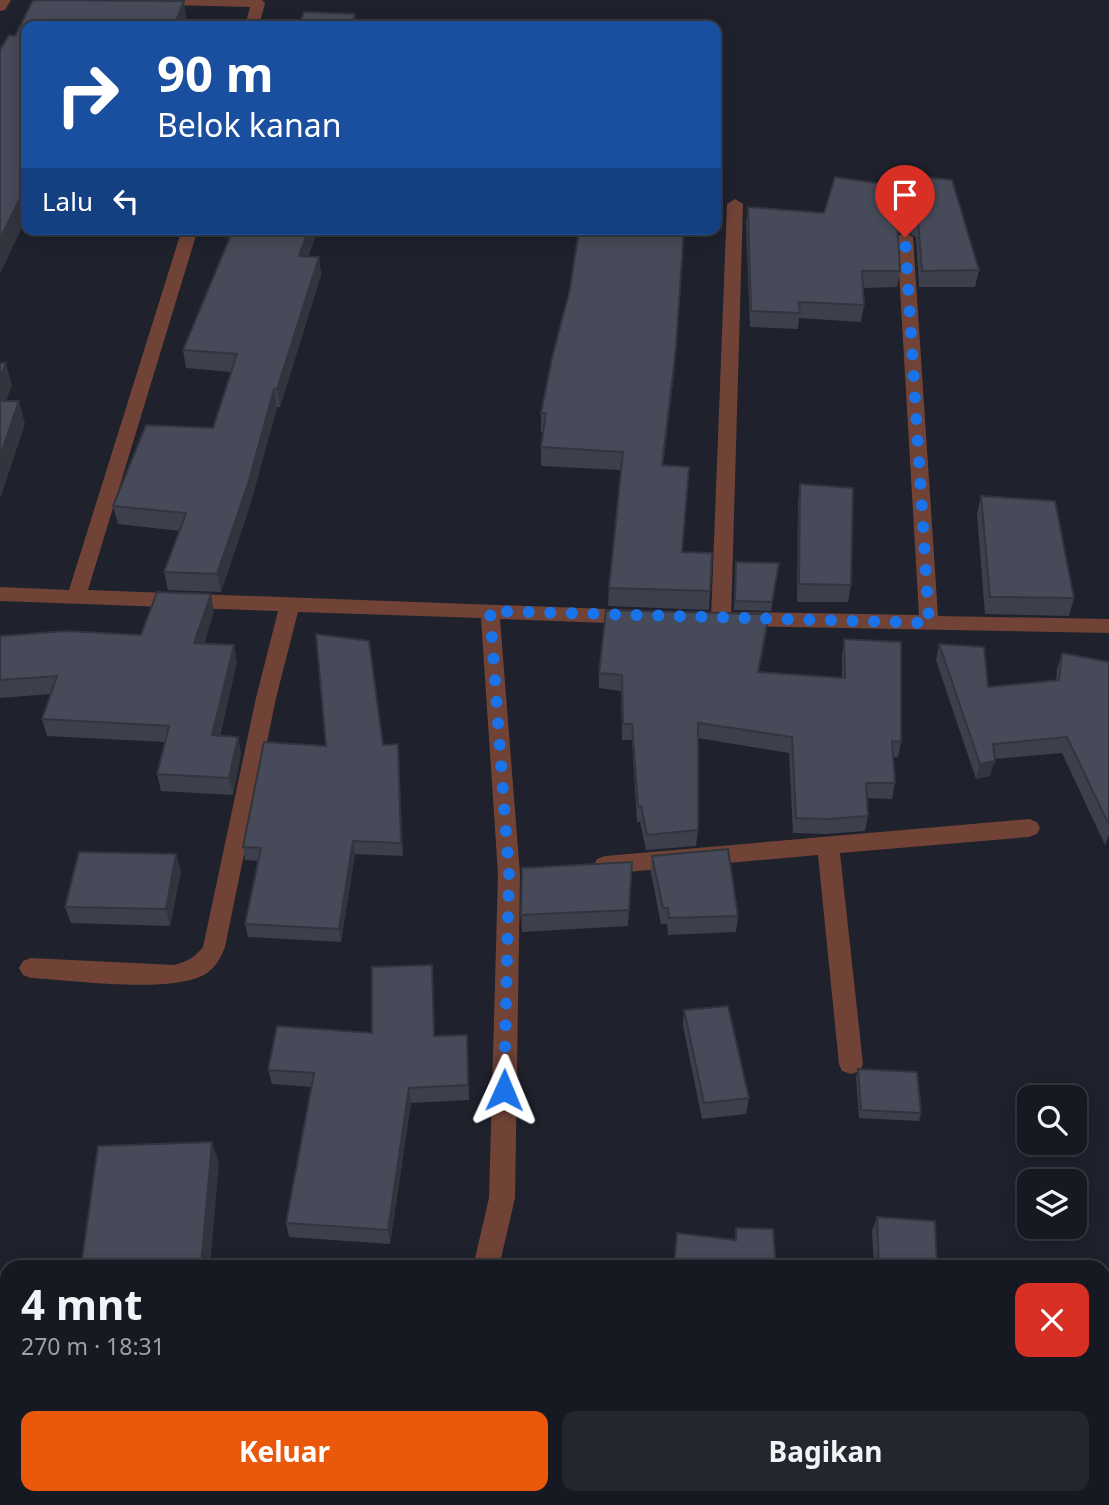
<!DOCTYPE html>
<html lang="id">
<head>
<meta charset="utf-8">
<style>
	body { margin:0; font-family:"Noto Sans",sans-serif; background:#24262f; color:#f1f3f6; height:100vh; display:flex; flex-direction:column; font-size:26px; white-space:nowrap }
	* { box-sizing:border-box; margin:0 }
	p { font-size:23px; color:#9ea0a5 }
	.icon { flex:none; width:38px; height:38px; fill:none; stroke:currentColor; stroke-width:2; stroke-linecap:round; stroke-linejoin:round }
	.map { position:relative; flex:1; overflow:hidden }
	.sheet { position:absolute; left:0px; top:1260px; width:1110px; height:245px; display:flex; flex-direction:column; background:#171922; border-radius:21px 21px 0 0; box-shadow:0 4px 18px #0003,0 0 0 2px #363840 }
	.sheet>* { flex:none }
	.banner { position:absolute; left:21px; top:21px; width:700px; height:214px; border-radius:14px; box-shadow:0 4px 18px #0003,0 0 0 2px #363840; background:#1a4fa0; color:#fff; overflow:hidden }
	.tools { position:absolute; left:1017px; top:1085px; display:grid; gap:14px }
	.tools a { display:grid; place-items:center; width:70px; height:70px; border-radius:14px; background:#171922; box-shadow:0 4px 18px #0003,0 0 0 2px #363840; font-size:35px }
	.pin { position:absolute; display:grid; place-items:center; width:60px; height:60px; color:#fff; margin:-72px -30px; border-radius:50% 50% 50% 0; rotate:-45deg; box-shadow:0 0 7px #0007 }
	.pin .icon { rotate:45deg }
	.me { position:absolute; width:77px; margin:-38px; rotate:1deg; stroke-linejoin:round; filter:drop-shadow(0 0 5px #0008) }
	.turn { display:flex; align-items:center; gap:24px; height:147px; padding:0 21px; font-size:32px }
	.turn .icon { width:91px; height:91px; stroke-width:2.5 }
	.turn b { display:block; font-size:49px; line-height:60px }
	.then { display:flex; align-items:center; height:66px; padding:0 21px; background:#0003; gap:14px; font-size:26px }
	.round { display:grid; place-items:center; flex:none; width:74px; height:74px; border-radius:14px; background:#24262f }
	.headline { display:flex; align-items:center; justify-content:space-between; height:119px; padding:0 21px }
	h1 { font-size:42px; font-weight:700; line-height:52px }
	.button { display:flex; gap:14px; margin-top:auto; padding:14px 21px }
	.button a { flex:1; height:80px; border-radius:14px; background:#ea580c; color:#fff; font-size:28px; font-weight:700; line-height:80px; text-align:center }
	.button a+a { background:#24262f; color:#f1f3f6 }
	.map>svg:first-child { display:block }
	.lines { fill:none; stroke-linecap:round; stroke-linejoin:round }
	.lane { fill:#704336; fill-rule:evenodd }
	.street { fill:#704336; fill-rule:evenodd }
	.wall { fill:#3d404c }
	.shaded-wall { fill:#32343e }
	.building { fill:#474a58; stroke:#32343e; stroke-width:2 }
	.route { stroke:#1a73e8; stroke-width:12; stroke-dasharray:0 21.6 }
</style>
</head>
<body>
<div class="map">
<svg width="1109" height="1505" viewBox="0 0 1109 1505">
	<rect width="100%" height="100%" fill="#1f212d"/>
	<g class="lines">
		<path class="lane" d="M 735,199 L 743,204 L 731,619 L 728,624 L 714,624 L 711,619 L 727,204 Z"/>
		<path class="street" d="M 0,0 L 11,0 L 5,10 L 0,11 Z
			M 125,0 L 262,0 L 265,3 L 259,26 L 245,26 L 250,7 L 132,4 Z
			M 182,229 L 198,229 L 88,590 L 635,610 L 642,612 L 645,617 L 642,622 L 635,624 L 500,619 L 520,874 L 515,1198 L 499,1267 L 473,1267 L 489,1198 L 498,874 L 481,618 L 298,612 L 276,698 L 225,947 C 221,957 216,967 207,973 C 174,995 72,980 31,978 L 23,975 L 19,968 L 23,961 L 31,958 L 174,965 C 187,962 195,957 203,947 L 256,698 L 278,611 L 0,601 L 0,587 L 69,590 Z
			M 905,232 L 913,237 L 938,616 L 1109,619 L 1109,633 L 740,626 L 733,624 L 730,619 L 733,614 L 740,612 L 919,615 L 897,237 Z
			M 1029,819 L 1037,822 L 1040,828 L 1037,834 L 1029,837 L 840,853 L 863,1064 L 860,1071 L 851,1074 L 842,1071 L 839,1064 L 818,855 L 605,874 L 597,871 L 594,865 L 597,859 L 605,856 Z
			M 420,1498 L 448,1498 L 446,1505 L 418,1505 Z"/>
	</g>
	<path class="wall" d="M 912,188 L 979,270 L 975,287 L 919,287 L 916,237 L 904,230 L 898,234 L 900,271 L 897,287 L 863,288 L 864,305 L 861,322 L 799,318 L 798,329 L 750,327 L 746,223 L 748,207 L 824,213 Z
		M 230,229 L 318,229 L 308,257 L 319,257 L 321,275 L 280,407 L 277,407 L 251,502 L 221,592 L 168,590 L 164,572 L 180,531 L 118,524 L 113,506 L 213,428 L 231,372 L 186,368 L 183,350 L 231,235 Z
		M 675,366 L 663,465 L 682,552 L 710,591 L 709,610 L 608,606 L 609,588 L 621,470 L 541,466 L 541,447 L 544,432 L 541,432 L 541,413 Z
		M 800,484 L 851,585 L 848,602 L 797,602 L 798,502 Z
		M 981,496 L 1074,598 L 1069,616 L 985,614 L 977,514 Z
		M 736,562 L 778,572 L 771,611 L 734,610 Z
		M 214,611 L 204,644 L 237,662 L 220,736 L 238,737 L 241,754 L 233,795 L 161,791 L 157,774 L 165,742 L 47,736 L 42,719 L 51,694 L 0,698 L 0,636 L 141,635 Z
		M 767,630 L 759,672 L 842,678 L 842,655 L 844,639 L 901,742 L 898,757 L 893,757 L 895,783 L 892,799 L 867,798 L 868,816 L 865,831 L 825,834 L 793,833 L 789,753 L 698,738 L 698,830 L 696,846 L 646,850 L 640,822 L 637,822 L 632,740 L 622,740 L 621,691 L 599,688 L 599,673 Z
		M 939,644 L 988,687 L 1056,681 L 1057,669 L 1062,653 L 1109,662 L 1109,835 L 1105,845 L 1062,753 L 994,759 L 990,776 L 976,779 L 936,660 Z
		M 398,744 L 403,856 L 355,854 L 341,942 L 248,937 L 245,924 L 258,861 L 245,860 L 243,847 L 326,746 Z
		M 652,856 L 738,916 L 736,932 L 668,935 L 667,924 L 661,924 L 651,873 Z
		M 632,862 L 628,926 L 522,932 L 521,915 Z
		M 181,871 L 170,926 L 71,923 L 65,907 Z
		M 432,965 L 435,1036 L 468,1050 L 469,1100 L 411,1103 L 390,1244 L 289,1237 L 286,1223 L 311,1087 L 272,1084 L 268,1070 L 372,1033 Z
		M 684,1010 L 749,1098 L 746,1114 L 702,1119 L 683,1026 Z
		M 858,1069 L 921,1113 L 919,1121 L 859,1118 L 856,1077 Z
		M 877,1217 L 937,1267 L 874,1267 L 872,1231 Z"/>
	<path class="shaded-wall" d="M 184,1 L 187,22 L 186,26 L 174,26 Z
		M 355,14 L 356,26 L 351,26 Z
		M 26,186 L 26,219 L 0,274 L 0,239 Z
		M 906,214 L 904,230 L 894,237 L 897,221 Z
		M 309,229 L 318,229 L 301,275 L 299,256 Z
		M 684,229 L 675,366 L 661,484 L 662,465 Z
		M 319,257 L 321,275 L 280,407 L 277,389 Z
		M 6,363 L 12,386 L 0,417 L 0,378 Z
		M 274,389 L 277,407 L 251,502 L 221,592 L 217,574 Z
		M 19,401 L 25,424 L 0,499 L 0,456 Z
		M 211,594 L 214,611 L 198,661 L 194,643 Z
		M 769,614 L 767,630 L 756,688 L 758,672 Z
		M 234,645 L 237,662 L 215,753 L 212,735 Z
		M 238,737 L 241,754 L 233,795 L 229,778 Z
		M 398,744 L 399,758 L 403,856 L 401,843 Z
		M 995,761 L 990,776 L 976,779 L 980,764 Z
		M 353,841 L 355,854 L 341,942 L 339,929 Z
		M 176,854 L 181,871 L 170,926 L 166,909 Z
		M 432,965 L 433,980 L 435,1051 L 434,1036 Z
		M 409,1088 L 411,1103 L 390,1244 L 388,1230 Z
		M 212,1142 L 219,1163 L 210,1267 L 201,1267 Z"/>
	<path class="building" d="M 33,0 L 184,1 L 174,26 L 26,26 L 26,186 L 0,239 L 0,50 L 9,35 L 15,36 Z
		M 304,12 L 355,14 L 351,26 L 299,26 Z
		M 914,176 L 952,180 L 979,270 L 922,271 L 918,221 L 906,214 L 897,221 L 900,271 L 862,271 L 864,305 L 799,302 L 800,313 L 751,311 L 748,207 L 824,213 L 835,177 L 912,188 Z
		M 230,229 L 309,229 L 299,256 L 319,257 L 277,389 L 274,389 L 248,484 L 217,574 L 164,572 L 186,513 L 113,506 L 146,425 L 213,428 L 237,354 L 183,350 L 233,230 L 230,230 Z
		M 579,229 L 684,229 L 676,348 L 662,465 L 689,467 L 682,552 L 712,553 L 710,591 L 609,588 L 623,452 L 541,447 L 546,413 L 541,413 L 552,358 L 570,289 Z
		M 0,363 L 6,363 L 0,378 Z
		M 0,401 L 19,401 L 0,456 Z
		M 800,484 L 853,488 L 851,585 L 799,584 Z
		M 981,496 L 1055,501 L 1074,598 L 990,597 Z
		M 736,562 L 779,563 L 772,602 L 735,601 Z
		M 157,592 L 211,594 L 194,643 L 234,645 L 212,735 L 238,737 L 229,778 L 157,774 L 169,726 L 42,719 L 57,676 L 0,680 L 0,636 L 66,631 L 141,635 Z
		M 606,610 L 769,614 L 758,672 L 845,678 L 844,639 L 901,642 L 901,742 L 892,741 L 895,783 L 866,783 L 868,816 L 828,819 L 796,818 L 792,737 L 698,723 L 698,830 L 647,835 L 641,806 L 638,807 L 632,724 L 623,724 L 622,675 L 599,673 Z
		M 316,634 L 369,641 L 383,745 L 398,744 L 401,843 L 353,841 L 339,929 L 245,924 L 261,848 L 243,847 L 264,742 L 326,746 Z
		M 939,644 L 984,647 L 988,687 L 1059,680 L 1062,653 L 1109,662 L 1109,825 L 1067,737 L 993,744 L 995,761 L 980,764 Z
		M 728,849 L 738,916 L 669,918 L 668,908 L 663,908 L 652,856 Z
		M 79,852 L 176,854 L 166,909 L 65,907 Z
		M 632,862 L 629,910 L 521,915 L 522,868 Z
		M 432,965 L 434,1036 L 467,1035 L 468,1085 L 409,1088 L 388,1230 L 286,1223 L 314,1073 L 268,1070 L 277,1026 L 372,1033 L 372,967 Z
		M 728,1006 L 749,1098 L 704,1103 L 684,1010 Z
		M 858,1069 L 917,1072 L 921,1113 L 861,1110 Z
		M 212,1142 L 201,1267 L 81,1267 L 98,1146 Z
		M 877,1217 L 935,1221 L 937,1267 L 879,1267 Z
		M 736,1228 L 773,1229 L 776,1267 L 674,1267 L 677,1233 L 736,1240 Z
		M 452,1498 L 566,1498 L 565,1505 L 451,1505 Z"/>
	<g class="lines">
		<path class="route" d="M 504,1090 L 509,874 L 490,611 L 929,623 L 905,237"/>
	</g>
</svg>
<div class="tools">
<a><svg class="icon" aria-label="search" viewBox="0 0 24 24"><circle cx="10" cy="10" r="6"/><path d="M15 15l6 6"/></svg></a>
<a><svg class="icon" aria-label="layers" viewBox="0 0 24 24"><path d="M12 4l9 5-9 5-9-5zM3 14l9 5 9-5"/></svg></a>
</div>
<div class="pin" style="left:905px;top:237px;background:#d93025"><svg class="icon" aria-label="arrive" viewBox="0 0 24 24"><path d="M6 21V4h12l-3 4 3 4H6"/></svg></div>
<svg class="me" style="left:504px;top:1090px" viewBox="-20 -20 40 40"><path d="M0-17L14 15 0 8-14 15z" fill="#1a73e8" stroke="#fff" stroke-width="4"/></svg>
<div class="banner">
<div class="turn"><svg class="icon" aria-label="right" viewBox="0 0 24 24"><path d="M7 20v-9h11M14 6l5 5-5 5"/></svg><div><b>90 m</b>Belok kanan</div></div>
<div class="then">Lalu<svg class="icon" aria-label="left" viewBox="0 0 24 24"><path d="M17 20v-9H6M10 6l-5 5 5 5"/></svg></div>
</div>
<section class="sheet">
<div class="headline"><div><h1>4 mnt</h1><p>270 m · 18:31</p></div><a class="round" style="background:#d93025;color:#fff"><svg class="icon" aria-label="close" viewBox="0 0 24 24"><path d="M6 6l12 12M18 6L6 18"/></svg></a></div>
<div class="button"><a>Keluar</a><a>Bagikan</a></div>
</section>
</div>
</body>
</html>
